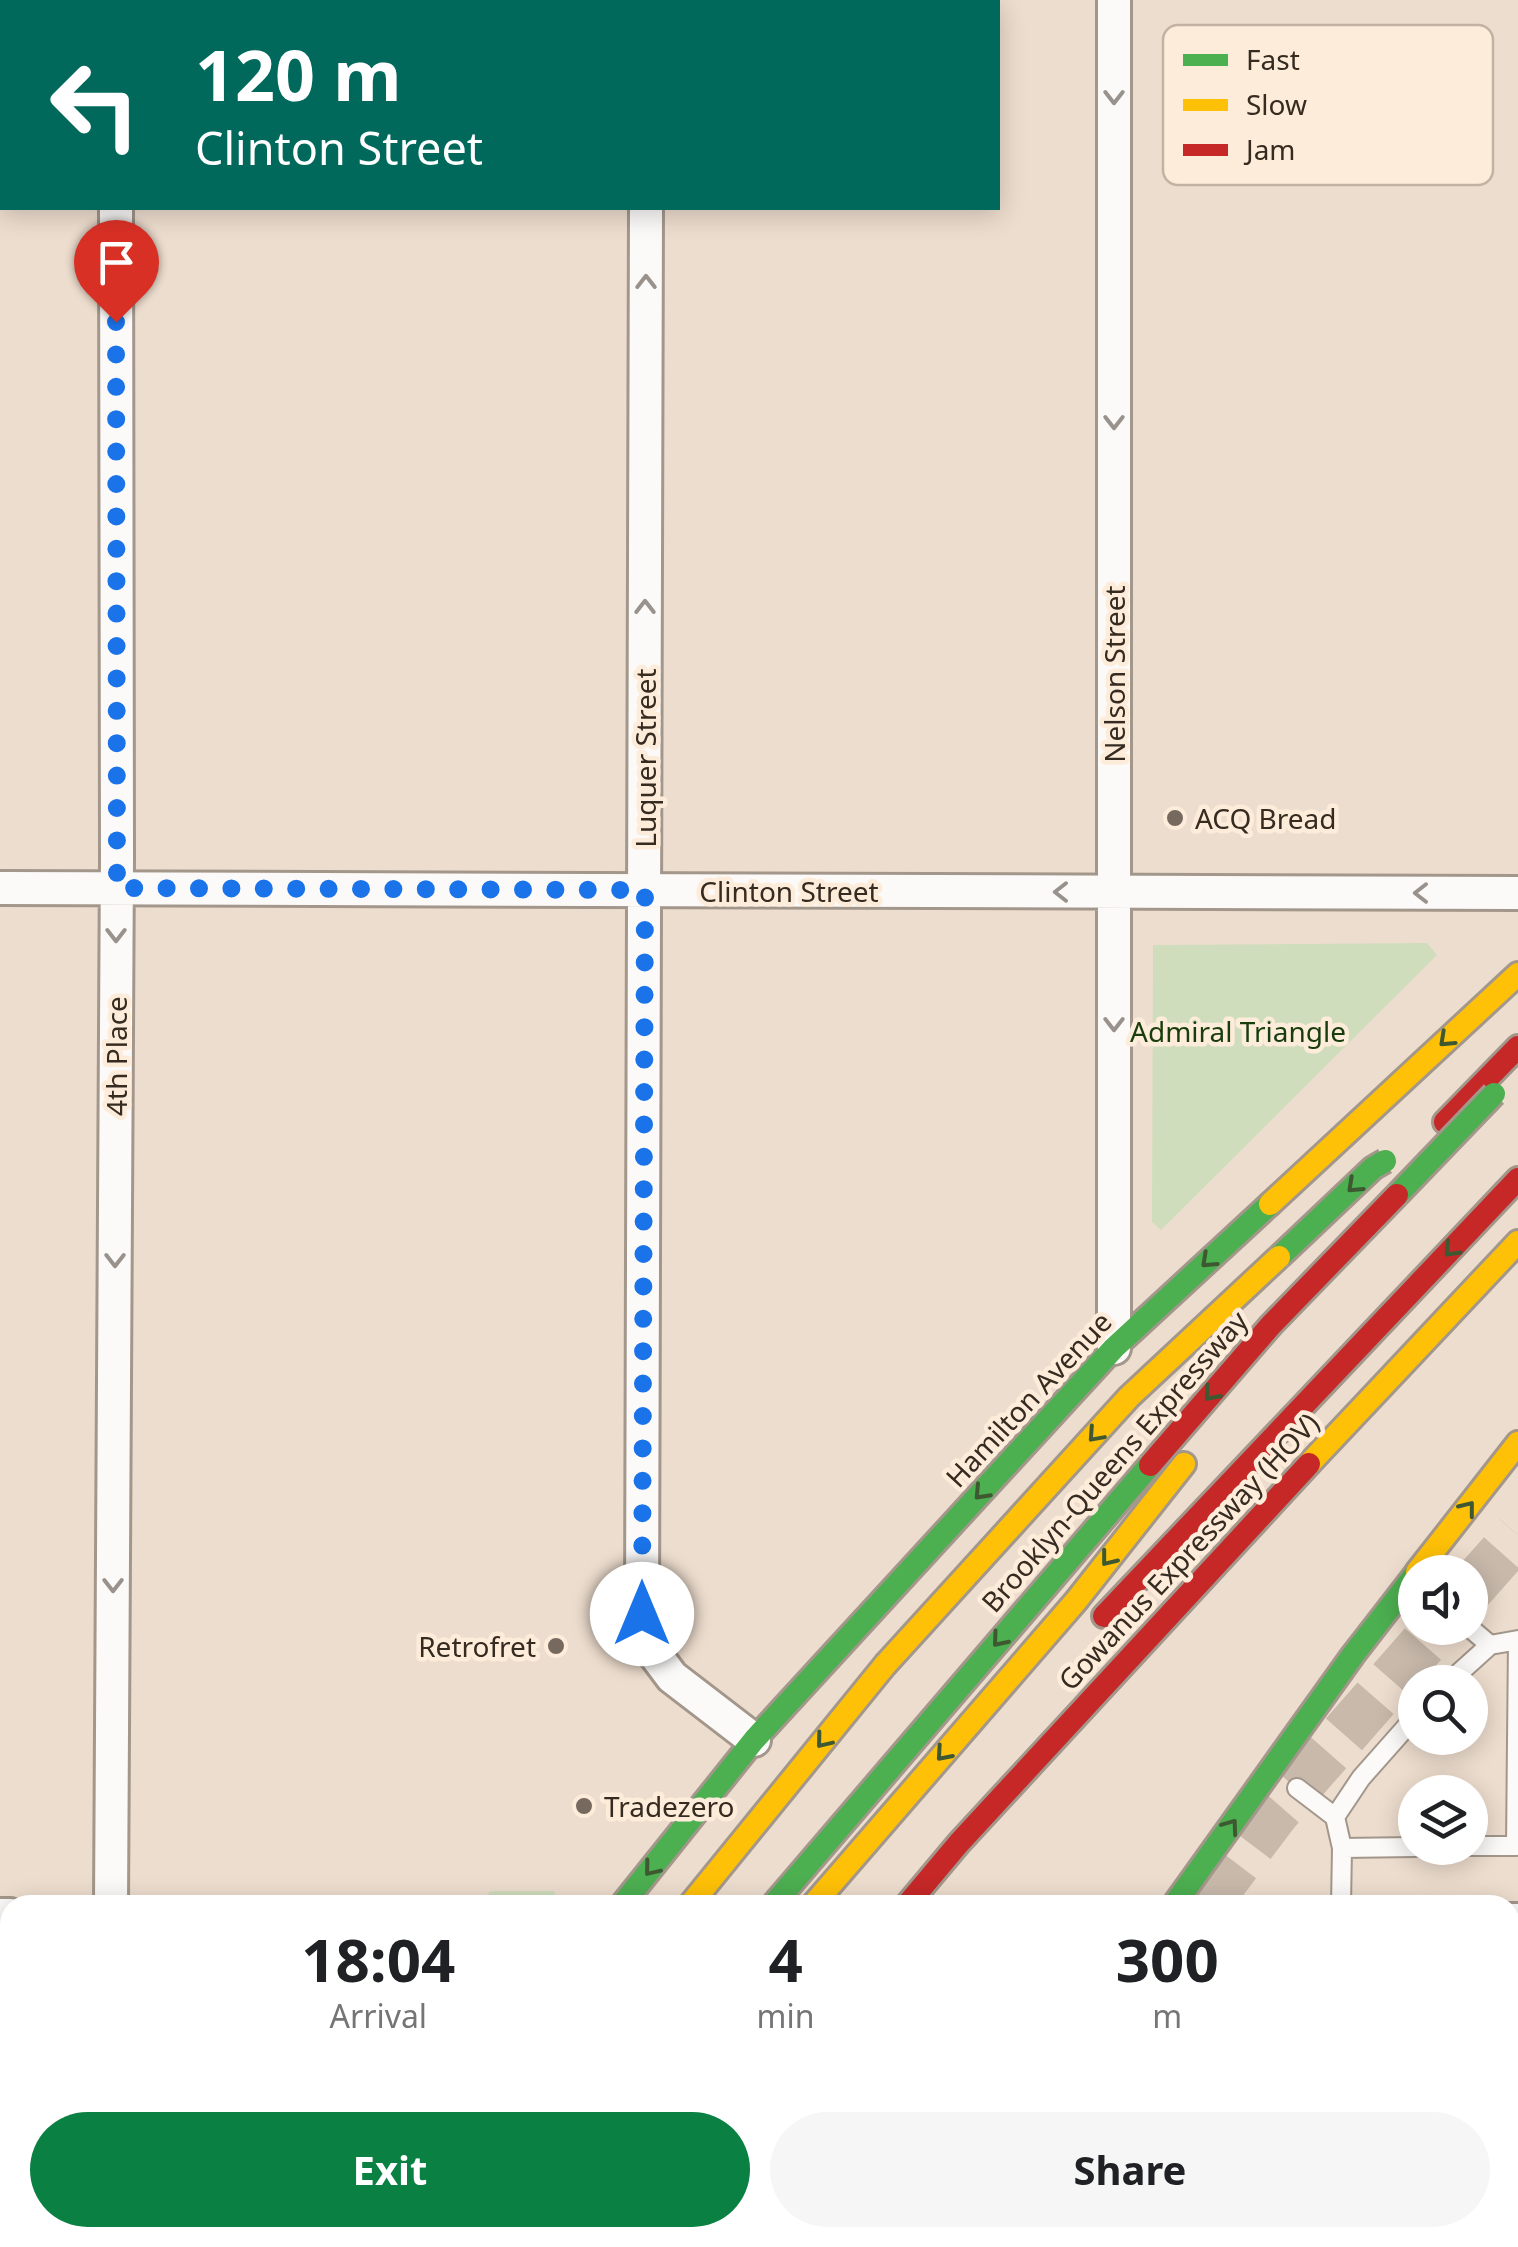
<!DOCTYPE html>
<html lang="en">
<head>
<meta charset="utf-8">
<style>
	body { margin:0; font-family:"Noto Sans",sans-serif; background:#f6f6f6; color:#202124; height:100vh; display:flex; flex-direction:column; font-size:38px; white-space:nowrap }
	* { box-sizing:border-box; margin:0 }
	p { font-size:32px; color:#757577 }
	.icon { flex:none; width:55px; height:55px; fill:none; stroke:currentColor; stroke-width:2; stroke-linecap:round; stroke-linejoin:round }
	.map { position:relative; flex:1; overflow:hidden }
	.side { position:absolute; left:0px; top:1895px; width:1520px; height:352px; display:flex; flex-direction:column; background:#fff; border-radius:30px 30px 0 0; box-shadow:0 5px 25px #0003 }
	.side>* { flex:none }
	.top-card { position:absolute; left:0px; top:0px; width:1000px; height:210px; box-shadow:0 5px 25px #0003; background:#00695c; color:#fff; overflow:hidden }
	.buttons { position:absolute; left:1398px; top:1555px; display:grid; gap:20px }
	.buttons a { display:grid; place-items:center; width:90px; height:90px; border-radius:50%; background:#fff; box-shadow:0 5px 25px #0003; font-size:50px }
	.pin { position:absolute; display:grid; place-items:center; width:85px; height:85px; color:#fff; margin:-102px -42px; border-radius:50% 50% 50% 0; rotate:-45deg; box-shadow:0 0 10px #0007 }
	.pin .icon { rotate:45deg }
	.me { position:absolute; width:110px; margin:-55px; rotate:0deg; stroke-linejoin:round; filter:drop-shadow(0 0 8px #0008) }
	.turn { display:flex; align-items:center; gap:35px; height:210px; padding:0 30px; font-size:45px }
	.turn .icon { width:130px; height:130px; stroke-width:2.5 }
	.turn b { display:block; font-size:70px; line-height:85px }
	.eta { display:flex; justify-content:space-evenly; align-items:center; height:170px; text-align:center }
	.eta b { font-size:60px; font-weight:700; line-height:70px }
	.primary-button { display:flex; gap:20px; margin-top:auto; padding:20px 30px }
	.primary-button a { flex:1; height:115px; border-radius:60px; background:#0b8043; color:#fff; font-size:40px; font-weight:700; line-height:115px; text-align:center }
	.primary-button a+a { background:#f6f6f6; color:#202124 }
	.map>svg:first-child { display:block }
	.green { fill:#cfddbc }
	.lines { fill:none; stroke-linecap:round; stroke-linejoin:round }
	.secondary-tunnel { stroke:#c8b9ab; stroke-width:48; stroke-dasharray:48 24; stroke-linecap:butt }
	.lane-casing { stroke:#a3978b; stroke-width:22 }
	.street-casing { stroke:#a3978b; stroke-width:38 }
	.fast-casing { stroke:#a3978b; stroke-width:28 }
	.slow-casing { stroke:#a3978b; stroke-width:28 }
	.jam-casing { stroke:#a3978b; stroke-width:28 }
	.lane { stroke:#fcfaf8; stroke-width:18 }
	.street { stroke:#fcfaf8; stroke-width:32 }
	.fast { stroke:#4caf50; stroke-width:22 }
	.slow { stroke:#ffc107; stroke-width:22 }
	.jam { stroke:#c62828; stroke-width:22 }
	.fast-bridge-casing { stroke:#a3978b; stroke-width:28; stroke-linecap:butt }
	.slow-bridge-casing { stroke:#a3978b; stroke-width:28; stroke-linecap:butt }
	.jam-bridge-casing { stroke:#a3978b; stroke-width:28; stroke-linecap:butt }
	.fast-bridge { stroke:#4caf50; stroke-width:22 }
	.slow-bridge { stroke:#ffc107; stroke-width:22 }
	.jam-bridge { stroke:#c62828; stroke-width:22 }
	.oneway { stroke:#99928c }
	.oneway2 { stroke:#3e5931 }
	.route { stroke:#1a73e8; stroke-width:18; stroke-dasharray:0 32.4 }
	.poi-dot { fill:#76695d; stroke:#feecdb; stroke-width:4 }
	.labels { text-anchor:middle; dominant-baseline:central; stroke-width:9; stroke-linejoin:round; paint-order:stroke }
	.street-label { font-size:28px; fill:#362b20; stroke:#feecdb }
	.poi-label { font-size:28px; fill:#362b20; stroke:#feecdb; text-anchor:start }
	.park-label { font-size:28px; fill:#173d0d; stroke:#feecdb }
	.key { fill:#feecdb; stroke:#c2b2a3; stroke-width:2.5 }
	.key-label { font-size:28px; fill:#362b20 }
</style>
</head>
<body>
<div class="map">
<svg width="1518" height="2247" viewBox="0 0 1518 2247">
	<rect width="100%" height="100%" fill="#edddce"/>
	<path class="green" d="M 1427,943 L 1437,955 L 1161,1230 L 1152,1222 L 1153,945 Z
		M 497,1891 L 554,1891 L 557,1898 L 551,1905 L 495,1905 L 488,1897 L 489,1892 Z
		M 0,2201 L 10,2201 L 10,2238 L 87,2238 L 87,2247 L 0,2247 Z"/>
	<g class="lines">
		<path class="secondary-tunnel" d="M 1470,1589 L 1518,1535
			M 1208,1902 L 1276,1812 L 1437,1628"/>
		<defs>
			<path id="lane" d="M 1470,1628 L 1490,1645
				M 1449,1682 L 1490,1645 L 1518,1640
				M 1297,1788 L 1335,1817
				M 1470,1846 L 1516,1846 L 1518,1640
				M 1342,1848 L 1415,1847
				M 1341,1905 L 1342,1848 L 1335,1817 L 1361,1778 L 1415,1717"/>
			<path id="street" d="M 116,0 L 116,2
				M 647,2 L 647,0
				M 646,208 L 642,1614 L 651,1649 L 672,1677 L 754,1740
				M 0,888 L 1518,893
				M 1114,1348 L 1114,0
				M 111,1905 L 117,857 L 116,208
				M 0,1915 L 10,1915
				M 1510,1920 L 1518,1920
				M 1110,2247 L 1110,2238"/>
			<path id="fast" d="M 622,1905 L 754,1740 L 1114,1348 L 1270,1204
				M 1174,1905 L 1353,1655 L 1415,1575
				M 349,2247 L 356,2238
				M 497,2247 L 505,2238
				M 575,2247 L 583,2238
				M 625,2247 L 632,2238
				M 930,2247 L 937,2238"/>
			<path id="slow" d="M 1270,1204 L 1518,974
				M 1309,1464 L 1518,1242
				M 1417,1572 L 1518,1443
				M 690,1905 L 885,1665
				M 813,1905 L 1076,1601 L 1184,1464
				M 412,2247 L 419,2238"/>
			<path id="jam" d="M 1445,1122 L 1518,1047
				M 1104,1616 L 1518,1179
				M 907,1905 L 959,1843 L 1309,1464
				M 703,2247 L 720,2238
				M 826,2247 L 833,2238"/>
		</defs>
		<use href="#lane" class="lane-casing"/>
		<use href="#street" class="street-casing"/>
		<use href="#fast" class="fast-casing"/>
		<use href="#slow" class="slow-casing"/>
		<use href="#jam" class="jam-casing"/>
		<use href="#lane" class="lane"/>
		<use href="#street" class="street"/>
		<use href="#fast" class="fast"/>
		<use href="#slow" class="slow"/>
		<use href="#jam" class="jam"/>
		<defs>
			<path id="fast-bridge" d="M 1397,1195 L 1494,1094
				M 1279,1257 L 1373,1168 L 1385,1161
				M 773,1905 L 1150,1465"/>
			<path id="slow-bridge" d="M 885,1665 L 1129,1397 L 1279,1257"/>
			<path id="jam-bridge" d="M 1150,1465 L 1271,1325 L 1397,1195"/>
		</defs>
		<use href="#fast-bridge" class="fast-bridge-casing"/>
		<use href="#slow-bridge" class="slow-bridge-casing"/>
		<use href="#jam-bridge" class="jam-bridge-casing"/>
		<use href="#fast-bridge" class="fast-bridge"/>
		<use href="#slow-bridge" class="slow-bridge"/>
		<use href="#jam-bridge" class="jam-bridge"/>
	</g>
	<defs><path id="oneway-chevron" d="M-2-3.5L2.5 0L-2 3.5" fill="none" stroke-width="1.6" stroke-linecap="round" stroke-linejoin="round" transform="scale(2.5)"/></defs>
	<g class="oneway">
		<use href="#oneway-chevron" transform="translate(1114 97) rotate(90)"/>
		<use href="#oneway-chevron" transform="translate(646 282) rotate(-90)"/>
		<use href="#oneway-chevron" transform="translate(1114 422) rotate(90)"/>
		<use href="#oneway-chevron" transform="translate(645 607) rotate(-90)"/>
		<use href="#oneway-chevron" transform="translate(1061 892) rotate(-180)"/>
		<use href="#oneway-chevron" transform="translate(1421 893) rotate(-180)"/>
		<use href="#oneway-chevron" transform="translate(116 935) rotate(90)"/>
		<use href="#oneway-chevron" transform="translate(1114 1024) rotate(90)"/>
		<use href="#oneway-chevron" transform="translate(115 1260) rotate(90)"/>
		<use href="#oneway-chevron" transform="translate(113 1585) rotate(90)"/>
	</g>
	<g class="oneway2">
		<use href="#oneway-chevron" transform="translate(1446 1040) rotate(137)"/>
		<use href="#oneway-chevron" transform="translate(1354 1186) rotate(137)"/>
		<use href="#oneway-chevron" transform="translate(1451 1250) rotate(134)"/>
		<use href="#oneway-chevron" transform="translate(1208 1261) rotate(137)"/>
		<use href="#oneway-chevron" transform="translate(1211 1394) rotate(131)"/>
		<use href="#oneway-chevron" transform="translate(1095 1435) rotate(132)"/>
		<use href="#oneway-chevron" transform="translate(981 1493) rotate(133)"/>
		<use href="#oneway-chevron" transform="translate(1468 1508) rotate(-52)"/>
		<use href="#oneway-chevron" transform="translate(1108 1559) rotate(128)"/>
		<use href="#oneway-chevron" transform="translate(999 1640) rotate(130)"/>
		<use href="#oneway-chevron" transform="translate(823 1741) rotate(129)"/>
		<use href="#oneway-chevron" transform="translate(943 1754) rotate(131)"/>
		<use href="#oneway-chevron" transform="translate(1231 1826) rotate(-54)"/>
		<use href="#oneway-chevron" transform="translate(651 1869) rotate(129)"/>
	</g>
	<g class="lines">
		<path class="route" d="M 116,322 L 117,888 L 645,890 L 642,1614"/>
	</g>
	<g class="poi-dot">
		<circle cx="1175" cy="818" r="10"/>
		<circle cx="556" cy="1646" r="10"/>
		<circle cx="584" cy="1806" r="10"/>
	</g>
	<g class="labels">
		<g class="street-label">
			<text transform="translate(1114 674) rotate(-90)">Nelson Street</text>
			<text transform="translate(645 758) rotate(-90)">Luquer Street</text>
			<text x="789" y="891">Clinton Street</text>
			<text transform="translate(116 1056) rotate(-90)">4th Place</text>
			<text transform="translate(1028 1399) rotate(-47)">Hamilton Avenue</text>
			<text transform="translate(1114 1461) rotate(-49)">Brooklyn-Queens Expressway</text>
			<text transform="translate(1188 1551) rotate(-47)">Gowanus Expressway (HOV)</text>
		</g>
		<g class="poi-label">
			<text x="1195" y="818">ACQ Bread</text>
			<text x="536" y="1646" text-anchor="end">Retrofret</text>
			<text x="604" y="1806">Tradezero</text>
		</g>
		<g class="park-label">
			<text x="1238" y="1031">Admiral Triangle</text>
		</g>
	</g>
	<rect x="1163" y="25" width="330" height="160" rx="15" class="key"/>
	<rect x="1183" y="54" width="45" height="12" fill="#4caf50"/>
	<rect x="1183" y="99" width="45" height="12" fill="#ffc107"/>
	<rect x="1183" y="144" width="45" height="12" fill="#c62828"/>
	<g class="key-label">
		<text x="1246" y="70">Fast</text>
		<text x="1246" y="115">Slow</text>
		<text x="1246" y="160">Jam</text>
	</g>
</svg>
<div class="buttons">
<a><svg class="icon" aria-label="sound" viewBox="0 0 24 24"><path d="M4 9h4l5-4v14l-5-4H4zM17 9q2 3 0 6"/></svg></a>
<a><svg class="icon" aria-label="search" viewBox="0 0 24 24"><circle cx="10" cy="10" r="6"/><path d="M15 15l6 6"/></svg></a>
<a><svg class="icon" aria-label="layers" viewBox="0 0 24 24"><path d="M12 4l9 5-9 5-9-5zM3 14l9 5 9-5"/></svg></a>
</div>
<div class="pin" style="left:116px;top:322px;background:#d93025"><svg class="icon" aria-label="arrive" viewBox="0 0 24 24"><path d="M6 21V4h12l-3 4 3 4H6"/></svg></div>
<svg class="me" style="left:642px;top:1614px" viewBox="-20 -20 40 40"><circle r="19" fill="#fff"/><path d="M0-13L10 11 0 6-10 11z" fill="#1a73e8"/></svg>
<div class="top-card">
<div class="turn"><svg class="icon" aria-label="left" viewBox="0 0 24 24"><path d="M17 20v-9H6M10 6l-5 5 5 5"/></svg><div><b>120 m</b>Clinton Street</div></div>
</div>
<section class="side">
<div class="eta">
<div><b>18:04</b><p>Arrival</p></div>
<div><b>4</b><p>min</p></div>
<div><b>300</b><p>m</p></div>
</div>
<div class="primary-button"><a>Exit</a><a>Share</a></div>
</section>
</div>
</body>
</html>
